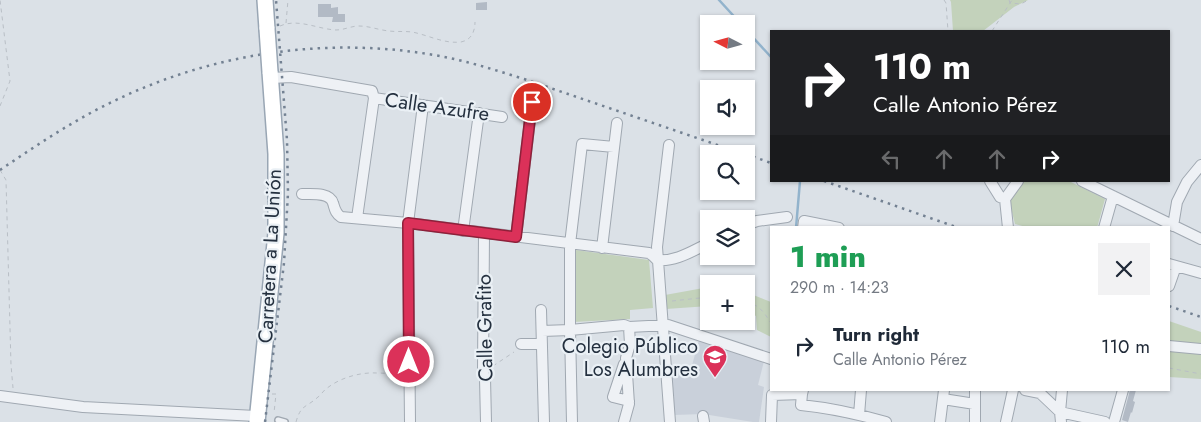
<!DOCTYPE html>
<html lang="en">
<head>
<meta charset="utf-8">
<style>
	body { margin:0; font-family:Jost,sans-serif; background:#f2f2f3; color:#1f2937; height:100vh; display:flex; flex-direction:column; font-size:19px; white-space:nowrap }
	* { box-sizing:border-box; margin:0 }
	p { font-size:16px; color:#747a83 }
	.icon { flex:none; width:28px; height:28px; fill:none; stroke:currentColor; stroke-width:2; stroke-linecap:round; stroke-linejoin:round }
	.map { position:relative; flex:1; overflow:hidden }
	.sheet { position:absolute; left:770px; top:226px; width:400px; height:165px; display:flex; flex-direction:column; background:#fff; border-radius:0px; box-shadow:0 1px 4px #0004 }
	.sheet>* { flex:none }
	.hud { position:absolute; left:770px; top:30px; width:400px; height:152px; border-radius:0px; box-shadow:0 1px 4px #0004; background:#202124; color:#fff; overflow:hidden }
	.needle { width:32px; rotate:276deg }
	.fabs { position:absolute; left:700px; top:15px; display:grid; gap:10px }
	.fabs a { display:grid; place-items:center; width:55px; height:55px; border-radius:0px; background:#fff; box-shadow:0 1px 4px #0004; font-size:25px }
	.pin { position:absolute; display:grid; place-items:center; width:42px; height:42px; color:#fff; margin:-21px; border:2px solid #fff; border-radius:50%; box-shadow:0 1px 5px #0007 }
	.me { position:absolute; width:55px; margin:-28px; rotate:0deg; stroke-linejoin:round; filter:drop-shadow(0 0 4px #0008) }
	.turn { display:flex; align-items:center; gap:18px; height:105px; padding:0 20px; font-size:22px }
	.turn .icon { width:65px; height:65px; stroke-width:2.5 }
	.turn b { display:block; font-size:35px; line-height:42px }
	.lanes { display:flex; align-items:center; height:48px; padding:0 20px; background:#0003; justify-content:center; gap:25px; direction:ltr }
	.lanes .off { opacity:.35 }
	.round { display:grid; place-items:center; flex:none; width:52px; height:52px; border-radius:0px; background:#f2f2f3 }
	.head { display:flex; align-items:center; justify-content:space-between; height:85px; padding:0 20px }
	h1 { font-size:30px; font-weight:800; line-height:38px; color:#1e9e55 }
	ul { padding:0; list-style:none }
	li { display:flex; align-items:center; gap:15px; height:70px; padding:0 20px }
	li div { flex:1 }
	li b { display:block; font-size:19px }
	li em { font-style:normal }
	.map>svg:first-child { display:block }
	.built { fill:#c9d0da }
	.green { fill:#c3d2bb }
	.lines { fill:none; stroke-linecap:round; stroke-linejoin:round }
	.stream { stroke:#92b3cc; stroke-width:2.5 }
	.building { fill:#b2bac5 }
	.lane-casing { stroke:#a0a8b1; stroke-width:8 }
	.street-casing { stroke:#a0a8b1; stroke-width:12 }
	.primary-casing { stroke:#99a6b4; stroke-width:18 }
	.path { stroke:#b9bfc6; stroke-width:1; stroke-dasharray:4 4; stroke-linecap:butt }
	.lane { stroke:#eef1f5; stroke-width:5 }
	.street { stroke:#eef1f5; stroke-width:10 }
	.primary { stroke:#fff; stroke-width:15 }
	.rail { stroke:#738192; stroke-width:2.5; stroke-dasharray:2.5 5; stroke-linecap:butt }
	.primary-bridge-casing { stroke:#99a6b4; stroke-width:18; stroke-linecap:butt }
	.primary-bridge { stroke:#fff; stroke-width:15 }
	.route-casing { stroke:#8e203a; stroke-width:12 }
	.route { stroke:#db3159; stroke-width:9 }
	.labels { text-anchor:middle; dominant-baseline:central; stroke-width:4.5; stroke-linejoin:round; paint-order:stroke }
	.street-label { font-size:20px; fill:#24303f; stroke:#eaf0f5 }
	.poi-label { font-size:20px; fill:#24303f; stroke:#eaf0f5; text-anchor:end }
</style>
</head>
<body>
<div class="map">
<svg width="1201" height="422" viewBox="0 0 1201 422">
	<rect width="100%" height="100%" fill="#dbe1e7"/>
	<path class="built" d="M 699,340 L 764,361 L 758,385 L 764,387 L 759,422 L 753,422 L 703,414 L 674,415 L 670,364 L 691,369 Z"/>
	<path class="green" d="M 950,0 L 1028,0 L 1014,7 L 983,31 L 953,31 L 951,2 Z
		M 1022,181 L 1069,181 L 1105,199 L 1097,228 L 1026,227 L 1015,224 L 1009,200 Z
		M 576,250 L 649,260 L 653,308 L 630,310 L 630,319 L 574,322 Z
		M 709,287 L 709,306 L 666,309 L 665,295 Z
		M 746,292 L 771,302 L 771,337 L 757,330 L 756,316 L 746,311 Z
		M 1169,321 L 1201,332 L 1201,379 L 1169,377 Z"/>
	<g class="lines">
		<path class="stream" d="M 719,0 L 741,24
			M 746,30 L 771,57
			M 796,228 L 800,181"/>
	</g>
	<path class="building" d="M 487,2 L 487,10 L 476,10 L 476,3 Z
		M 318,4 L 331,4 L 331,8 L 338,7 L 338,14 L 345,14 L 345,22 L 332,22 L 333,17 L 318,17 Z
		M 1130,390 L 1136,390 L 1133,401 L 1135,402 L 1132,413 L 1131,412 L 1128,422 L 1122,420 Z"/>
	<g class="lines">
		<defs>
			<path id="lane" d="M 278,420 L 285,422"/>
			<path id="street" d="M 271,78 L 291,77 L 372,91 L 374,98 L 357,218
				M 374,98 L 502,117
				M 669,145 L 657,247 L 670,422
				M 990,181 L 1000,197 L 1005,199
				M 1082,181 L 1201,239
				M 302,194 C 312,194 330,192 333,203 C 335,209 335,213 341,217 L 408,223 L 649,253 L 653,256 L 657,260 C 676,262 692,251 709,243
				M 746,225 L 757,221 L 787,217
				M 1173,226 L 1177,202 L 1187,182 L 1201,165
				M 803,228 L 804,221 L 839,228
				M 1008,228 L 1005,199 L 1018,181
				M 1104,228 L 1113,196
				M 463,231 L 479,113
				M 484,233 L 483,372 L 485,378 L 486,422
				M 516,237 L 532,103
				M 602,248 L 617,123
				M 1169,264 L 1201,273
				M 1169,286 L 1176,266
				M 541,310 L 544,422
				M 542,331 L 570,330 L 624,325 L 629,327 L 668,325 L 771,359
				M 521,344 L 542,344
				M 1169,346 L 1201,349
				M 624,364 L 613,397 L 629,401
				M 1025,390 L 1040,393 L 1060,412 L 1105,422
				M 802,394 L 801,405 C 830,408 858,414 886,422
				M 0,396 L 83,407 L 258,416
				M 943,399 L 975,404
				M 859,415 L 861,390
				M 703,416 L 704,422
				M 410,422 L 408,223 L 423,105
				M 572,422 L 570,330 L 570,244 L 582,144 L 614,147
				M 624,422 L 629,404 L 626,358 L 630,344 L 629,327
				M 771,422 L 772,395 L 802,394 L 803,390
				M 940,422 L 944,390
				M 975,422 L 975,390
				M 1006,422 L 1013,390
				M 1061,422 L 1060,412 L 1062,390
				M 1114,422 L 1123,390"/>
			<path id="primary" d="M 265,0 L 267,29
				M 257,422 L 276,233 L 276,154 L 270,72"/>
		</defs>
		<use href="#lane" class="lane-casing"/>
		<use href="#street" class="street-casing"/>
		<use href="#primary" class="primary-casing"/>
		<path class="path" d="M 944,0 L 946,3 L 948,31
			M 1009,0 L 1010,3 L 1021,4 L 1028,0
			M 286,23 L 288,0
			M 280,26 C 298,18 317,29 336,30 C 344,30 351,26 359,26 C 369,26 379,30 389,31 C 397,32 404,31 412,32 C 428,35 444,44 461,42 C 471,40 475,32 475,22
			M 992,31 L 1012,0
			M 0,106 L 10,81 L 0,0
			M 0,170 L 6,180 L 11,365 L 13,388
			M 672,301 L 709,297
			M 746,301 C 760,306 763,311 771,323
			M 493,366 L 514,352
			M 1169,368 L 1201,374
			M 272,394 L 276,394 L 274,413
			M 296,422 C 301,404 306,408 318,397 C 321,395 323,391 326,389 C 339,378 360,372 377,373 C 385,373 392,374 400,374"/>
		<use href="#lane" class="lane"/>
		<use href="#street" class="street"/>
		<use href="#primary" class="primary"/>
		<path class="rail" d="M 746,154 L 771,163
			M 0,170 C 37,145 74,120 114,101 C 211,54 321,37 428,54 C 461,59 492,69 524,79 L 744,154
			M 824,181 L 959,228
			M 1169,306 L 1201,317
			M 265,422 L 284,263 L 288,193 L 287,140 L 276,0"/>
		<defs>
			<path id="primary-bridge" d="M 267,29 L 270,72"/>
		</defs>
		<use href="#primary-bridge" class="primary-bridge-casing"/>
		<use href="#primary-bridge" class="primary-bridge"/>
	</g>
	<g class="lines">
		<defs>
			<path id="route" d="M 409,362 L 408,223 L 516,237 L 532,102"/>
		</defs>
		<use href="#route" class="route-casing"/>
		<use href="#route" class="route"/>
	</g>
	<defs>
		<symbol id="school-pin" viewBox="-11 -11 22 30"><path d="M0 17L-7.5 6A9.5 9.5 0 1 1 7.5 6Z" fill="#db3159" stroke="#eaf0f5"/><path d="M0-5L7-2L0 1L-7-2ZM-4 1L0 2.5L4 1V4Q0 6-4 4Z" fill="#fff"/></symbol>
	</defs>
	<g fill-rule="evenodd">
		<use href="#school-pin" x="701" y="343" width="28" height="38"/>
	</g>
	<g class="labels">
		<g class="street-label">
			<text transform="translate(437 107) rotate(8)">Calle Azufre</text>
			<text transform="translate(270 256) rotate(-87)">Carretera a La Unión</text>
			<text transform="translate(485 328) rotate(-91)">Calle Grafito</text>
		</g>
		<g class="poi-label">
			<text x="698" y="346">Colegio Público<tspan x="698" dy="23">Los Alumbres</tspan></text>
		</g>
	</g>
</svg>
<div class="fabs">
<a><svg class="needle" viewBox="-14 -14 28 28"><path d="M0-13l5 13h-10z" fill="#e53935"/><path d="M0 13l5-13h-10z" fill="#747a83"/></svg></a>
<a><svg class="icon" aria-label="sound" viewBox="0 0 24 24"><path d="M4 9h4l5-4v14l-5-4H4zM17 9q2 3 0 6"/></svg></a>
<a><svg class="icon" aria-label="search" viewBox="0 0 24 24"><circle cx="10" cy="10" r="6"/><path d="M15 15l6 6"/></svg></a>
<a><svg class="icon" aria-label="layers" viewBox="0 0 24 24"><path d="M12 4l9 5-9 5-9-5zM3 14l9 5 9-5"/></svg></a>
<a>+</a>
</div>
<div class="pin" style="left:532px;top:102px;background:#d93025"><svg class="icon" aria-label="arrive" viewBox="0 0 24 24"><path d="M6 21V4h12l-3 4 3 4H6"/></svg></div>
<svg class="me" style="left:409px;top:362px" viewBox="-20 -20 40 40"><circle r="17" fill="#db3159" stroke="#fff" stroke-width="3"/><path d="M0-11L8 9 0 5-8 9z" fill="#fff"/></svg>
<div class="hud">
<div class="turn"><svg class="icon" aria-label="right" viewBox="0 0 24 24"><path d="M7 20v-9h11M14 6l5 5-5 5"/></svg><div><b>110 m</b>Calle Antonio Pérez</div></div>
<div class="lanes"><svg class="icon off" aria-label="left" viewBox="0 0 24 24"><path d="M17 20v-9H6M10 6l-5 5 5 5"/></svg><svg class="icon off" aria-label="ahead" viewBox="0 0 24 24"><path d="M12 20V5M6 11l6-6 6 6"/></svg><svg class="icon off" aria-label="ahead" viewBox="0 0 24 24"><path d="M12 20V5M6 11l6-6 6 6"/></svg><svg class="icon" aria-label="right" viewBox="0 0 24 24"><path d="M7 20v-9h11M14 6l5 5-5 5"/></svg></div>
</div>
<section class="sheet">
<div class="head"><div><h1>1 min</h1><p>290 m · 14:23</p></div><a class="round"><svg class="icon" aria-label="close" viewBox="0 0 24 24"><path d="M6 6l12 12M18 6L6 18"/></svg></a></div>
<ul>
<li><svg class="icon" aria-label="right" viewBox="0 0 24 24"><path d="M7 20v-9h11M14 6l5 5-5 5"/></svg><div><b>Turn right</b><p>Calle Antonio Pérez</p></div><em>110 m</em></li>
</ul>
</section>
</div>
</body>
</html>
